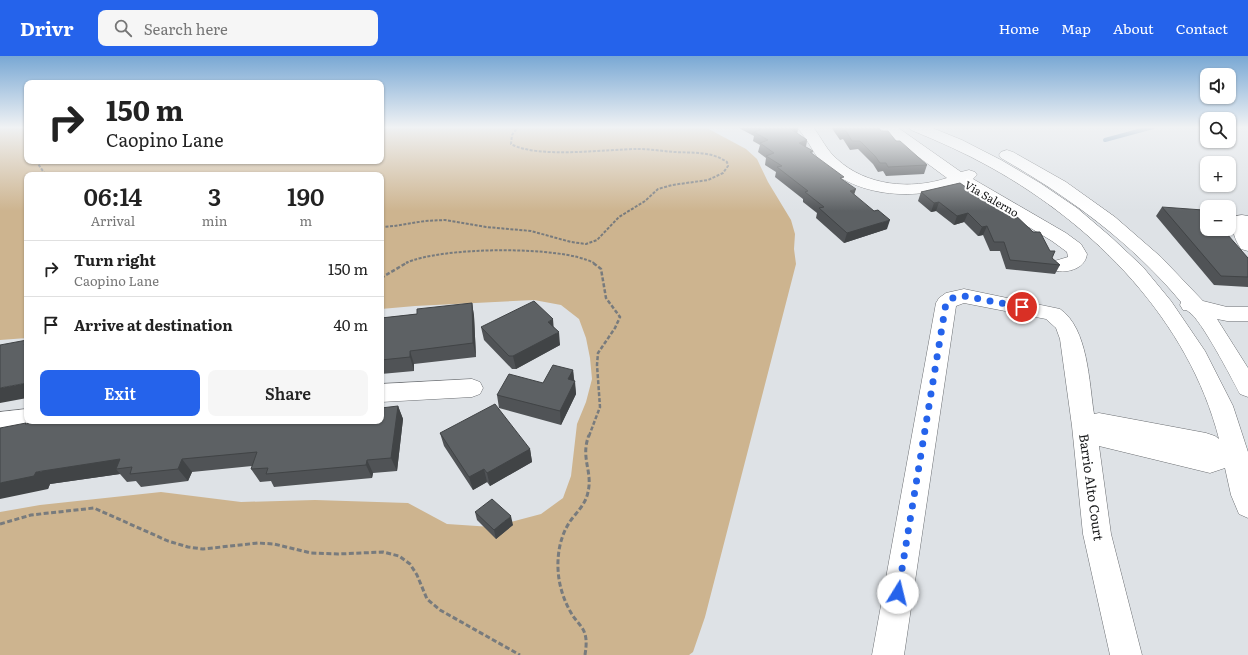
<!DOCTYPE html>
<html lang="en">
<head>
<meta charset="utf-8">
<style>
	body { margin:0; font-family:Literata,serif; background:#f6f6f6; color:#222; height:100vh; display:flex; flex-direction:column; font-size:15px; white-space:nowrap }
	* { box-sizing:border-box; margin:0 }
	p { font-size:13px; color:#767676 }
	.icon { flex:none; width:22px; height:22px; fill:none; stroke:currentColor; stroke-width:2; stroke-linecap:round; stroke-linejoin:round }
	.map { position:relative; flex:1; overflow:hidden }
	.panel { position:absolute; left:24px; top:116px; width:360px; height:252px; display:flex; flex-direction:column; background:#fff; border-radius:8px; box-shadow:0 1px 3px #0004 }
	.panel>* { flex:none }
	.guide { position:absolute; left:24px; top:24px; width:360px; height:84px; border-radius:8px; box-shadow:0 1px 3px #0004; background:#fff; color:#222; overflow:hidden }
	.buttons { position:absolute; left:1200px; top:12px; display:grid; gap:8px }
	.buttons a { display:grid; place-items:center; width:36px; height:36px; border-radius:8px; background:#fff; box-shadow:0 1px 3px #0004; font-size:20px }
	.pin { position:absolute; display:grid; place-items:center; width:34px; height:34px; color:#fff; margin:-17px; border:2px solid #fff; border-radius:50%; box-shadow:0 1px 4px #0007 }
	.me { position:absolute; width:44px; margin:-22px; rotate:9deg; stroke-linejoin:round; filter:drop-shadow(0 0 3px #0008) }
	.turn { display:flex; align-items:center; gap:14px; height:84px; padding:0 16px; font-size:18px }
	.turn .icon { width:52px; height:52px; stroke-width:2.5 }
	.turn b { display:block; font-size:28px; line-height:34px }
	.eta { display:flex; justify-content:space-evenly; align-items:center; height:68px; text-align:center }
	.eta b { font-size:24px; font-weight:600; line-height:28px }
	.button { display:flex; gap:8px; margin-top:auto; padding:8px 16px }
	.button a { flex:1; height:46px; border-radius:8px; background:#2563eb; color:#fff; font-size:16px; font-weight:600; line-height:46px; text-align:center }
	.button a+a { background:#f6f6f6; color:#222 }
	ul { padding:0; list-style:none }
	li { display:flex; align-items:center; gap:12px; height:56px; padding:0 16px; border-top:1px solid #e0e0e0 }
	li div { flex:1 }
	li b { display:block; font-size:15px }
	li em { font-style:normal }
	header { display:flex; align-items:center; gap:24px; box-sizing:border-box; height:56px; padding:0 20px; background:#2563eb; color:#fff }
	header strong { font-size:19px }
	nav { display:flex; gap:22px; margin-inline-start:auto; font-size:14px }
	.search { width:280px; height:36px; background:#f6f6f6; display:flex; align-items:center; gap:10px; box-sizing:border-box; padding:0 14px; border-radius:8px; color:#767676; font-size:15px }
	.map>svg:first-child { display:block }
	.green { fill:#cdb48f }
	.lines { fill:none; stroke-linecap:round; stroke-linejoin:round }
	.stream { stroke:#7497b5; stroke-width:4 }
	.minor-casing { stroke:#6c6f73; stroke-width:1 }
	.path-far2 { stroke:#787b7d; stroke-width:2; stroke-dasharray:3 1.5; stroke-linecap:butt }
	.path-far1 { stroke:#787b7d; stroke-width:2.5; stroke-dasharray:4 2; stroke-linecap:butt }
	.path { stroke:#787b7d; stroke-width:3; stroke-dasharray:5 2.5; stroke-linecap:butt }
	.minor { fill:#fff; fill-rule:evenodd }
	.wall { fill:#505356 }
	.shaded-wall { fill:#414446 }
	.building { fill:#5d6164; stroke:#414446 }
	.route { stroke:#2563eb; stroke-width:7; stroke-dasharray:0 12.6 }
	.labels { text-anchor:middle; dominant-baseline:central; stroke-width:4; stroke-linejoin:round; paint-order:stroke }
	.far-street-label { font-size:11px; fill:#18191a; stroke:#fff }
	.street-label { font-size:13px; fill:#18191a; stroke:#fff }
</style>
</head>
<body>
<header>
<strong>Drivr</strong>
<div class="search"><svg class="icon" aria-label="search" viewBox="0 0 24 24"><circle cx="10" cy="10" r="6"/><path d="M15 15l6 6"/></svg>Search here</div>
<nav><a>Home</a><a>Map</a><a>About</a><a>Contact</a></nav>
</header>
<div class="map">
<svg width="1248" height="599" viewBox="0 0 1248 599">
	<rect width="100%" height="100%" fill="#dee2e6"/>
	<path class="green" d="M 0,71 L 27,71 L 27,105 L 381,105 L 381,71 L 705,71 L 746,93 L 757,103 L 768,126 L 791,164 L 795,178 L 794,193 L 796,208 L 705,561 L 693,596 L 689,599 L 0,599 L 0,456 L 40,449 L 161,436 L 241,446 L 315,444 L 408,447 L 447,468 L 492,471 L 541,458 L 563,442 L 571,420 L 577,368 L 586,346 L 592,323 L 590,302 L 586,282 L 579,263 L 561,249 L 534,244 L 415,250 L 381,253 L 381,119 L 27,119 L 27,282 L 0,284 Z"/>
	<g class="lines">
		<path class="stream" d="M 1105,84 L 1153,71"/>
		<defs>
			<path id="minor" d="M 797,71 L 813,71 C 821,81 827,95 837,103 C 866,130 911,134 947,122 L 878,71 L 897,71 L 961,116 L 969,114 L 975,116 L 977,119 L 973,123 L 1066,177 L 1081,188 L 1087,198 C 1085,214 1065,218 1051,214 L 1048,210 L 1051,206 L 1068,201 L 1067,196 L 1052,185 L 959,129 C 916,144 861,142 826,111 C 817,103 812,92 806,83 C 803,79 800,75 797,71 Z
				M 909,71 L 930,71 L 962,84 L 1001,104 L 1040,127 L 1077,152 L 1111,181 L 1143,211 L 1171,245 L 1205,295 L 1233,350 L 1248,396 L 1248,462 L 1239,458 L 1231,439 L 1225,412 L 1210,417 L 1099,390 L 1111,478 L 1142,599 L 1110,599 L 1083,478 L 1072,370 L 1060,283 L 1056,272 L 1046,263 L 964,247 L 956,250 L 904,599 L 872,599 L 936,247 L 939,242 L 946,237 L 964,233 L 1060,253 C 1088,272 1089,326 1094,358 L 1099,357 L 1206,377 L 1215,380 L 1219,383 C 1189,265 1095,169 990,111 C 965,97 938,85 911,74 Z
				M 1007,94 L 1013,96 L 1066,126 L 1115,161 L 1161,201 L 1203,245 L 1227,251 L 1248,251 L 1248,265 L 1227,265 L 1217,263 L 1248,312 L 1248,341 L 1240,338 C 1232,323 1201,263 1189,256 C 1187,254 1185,254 1183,254 L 1180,249 L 1181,246 C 1131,186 1069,141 1001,102 L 999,99 L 1001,96 Z
				M 1242,159 L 1248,160 L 1248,195 L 1241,193 C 1235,184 1229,170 1236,160 Z
				M 472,323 L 480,326 L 483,332 L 480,338 L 472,341 L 381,346 L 381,328 Z
				M 27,353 L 27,365 L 37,365 L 35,369 L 27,371 L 0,374 L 0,356 Z"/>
		</defs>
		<use href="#minor" class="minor-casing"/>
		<path class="path-far2" d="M 36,105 L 45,118 L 49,119
			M 381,171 L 394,170 L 425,165 L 445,164 L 486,171 L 531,175 L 571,186 L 586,188 L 597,184 L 619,161 L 645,145 L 658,133 L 672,129 L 708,124 L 723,117 L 728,110 L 727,106 C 711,95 693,97 674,96 C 662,95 650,93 638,93 C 605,93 539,103 511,88 L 512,79 L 518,71
			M 406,207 C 439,191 561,189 594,207"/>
		<path class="path-far1" d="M 381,222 L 408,206
			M 589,380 L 600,351 L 597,309 L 598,297 L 615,272 L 620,261 L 606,242 L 601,213 L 592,206"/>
		<path class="path" d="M 0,468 L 31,459 L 94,452 L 168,485 L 188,491 L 203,493 L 258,487 L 274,488 L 311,497 L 338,498 L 383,496 L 399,500 L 410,508 L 417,519 L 427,543 L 440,554 L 520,599
			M 585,599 C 586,592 587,585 585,578 C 583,571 577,566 573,560 C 566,549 561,536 559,523 C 556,503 559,481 571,464 C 578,455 586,447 588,436 C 593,415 580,402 589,379"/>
		<use href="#minor" class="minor"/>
	</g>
	<path class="wall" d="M 737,71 L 798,71 L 797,77 L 807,84 L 806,91 L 813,95 L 812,98 L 843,124 L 854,138 L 887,173 L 844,187 L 816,162 L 817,157 L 803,146 L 803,143 L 775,121 L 776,116 L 765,109 L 766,102 L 758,96 L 760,89 L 753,85 L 754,80 Z
		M 831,71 L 878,71 L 881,75 L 896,85 L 927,109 L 924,118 L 886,120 L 883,115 L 878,116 L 873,108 L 858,93 L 850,94 L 843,83 L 840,84 Z
		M 960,127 L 1060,209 L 1055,218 L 1006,213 L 1000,195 L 990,195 L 983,179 L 978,180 L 964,166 L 954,169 L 936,155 L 931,156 L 918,145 L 921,136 Z
		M 1162,151 L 1222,177 L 1248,202 L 1248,231 L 1214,229 L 1156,160 Z
		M 472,247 L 474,260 L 476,301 L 414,308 L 414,315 L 381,318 L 381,262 L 417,258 Z
		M 481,271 L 554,271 L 560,289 L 516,313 L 512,313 L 484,284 Z
		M 573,314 L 576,338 L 561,369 L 499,352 L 497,339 L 543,327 Z
		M 398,350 L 403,363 L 397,415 L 373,417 L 372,422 L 274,431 L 271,425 L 260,426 L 251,413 L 252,410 L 192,416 L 188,425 L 141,431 L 136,425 L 127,426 L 120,418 L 50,428 L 48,433 L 27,368 L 381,365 Z
		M 440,377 L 530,393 L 532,406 L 490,430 L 487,426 L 473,434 L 444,390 Z
		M 475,456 L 513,469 L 496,483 L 477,464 Z"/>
	<path class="shaded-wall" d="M 796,71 L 798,71 L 797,80 L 791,73 Z
		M 807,84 L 805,93 L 799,87 Z
		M 856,133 L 853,142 L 850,135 Z
		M 939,146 L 936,155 L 931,156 L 934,147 Z
		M 968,157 L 964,166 L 954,169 L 957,160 Z
		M 890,164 L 887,173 L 844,187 L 847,177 Z
		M 987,170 L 983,179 L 978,180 L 982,171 Z
		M 472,247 L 474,260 L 476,301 L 473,287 Z
		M 553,263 L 554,276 L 548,266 Z
		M 559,276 L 560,289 L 516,313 L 513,300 Z
		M 410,295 L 414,308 L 414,315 L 410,301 Z
		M 573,314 L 574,327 L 575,325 L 576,338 L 561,369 L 560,355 L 568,323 Z
		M 27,327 L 27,342 L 0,347 L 0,332 Z
		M 398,350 L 403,363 L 397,415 L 391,402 Z
		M 530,393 L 532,406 L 490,430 L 487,417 Z
		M 120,403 L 116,413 L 120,418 L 50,428 L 48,433 L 0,443 L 0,427 L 36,416 Z
		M 182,403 L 192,416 L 188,425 L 178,413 Z
		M 367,404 L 373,417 L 372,422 L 366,409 Z
		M 484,413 L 487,426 L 473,434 L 469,421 Z
		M 511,460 L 513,469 L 496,483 L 494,474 Z"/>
	<path class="building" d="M 755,71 L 796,71 L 791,73 L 807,84 L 799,87 L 813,95 L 810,96 L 844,121 L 840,122 L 856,133 L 850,135 L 874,155 L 878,154 L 890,164 L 847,177 L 819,152 L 824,151 L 805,136 L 808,135 L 777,111 L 782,110 L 766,100 L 774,97 L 760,87 L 768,84 L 754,76 L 760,74 Z
		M 839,71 L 878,71 L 881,75 L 888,75 L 896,85 L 900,85 L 927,109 L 888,111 L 886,107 L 880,107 L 875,100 L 860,85 L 852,85 L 846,75 L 842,75 Z
		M 960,127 L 977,139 L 982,138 L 1005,154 L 1010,154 L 1033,176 L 1040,176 L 1050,195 L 1055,195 L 1052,202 L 1060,209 L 1010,204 L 1004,186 L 994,186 L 987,170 L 982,171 L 968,157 L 957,160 L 939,146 L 934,147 L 921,136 Z
		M 1162,151 L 1203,154 L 1207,159 L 1207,173 L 1218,173 L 1222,177 L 1227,178 L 1248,202 L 1248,221 L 1221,220 Z
		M 534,245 L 553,263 L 548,266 L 559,276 L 513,300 L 509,300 L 481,271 Z
		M 472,247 L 473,287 L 410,295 L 410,301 L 381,304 L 381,262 L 417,258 L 417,253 Z
		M 27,284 L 24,289 L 27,288 L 27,327 L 0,332 L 0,289 Z
		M 553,309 L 573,314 L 568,323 L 575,325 L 560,355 L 497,339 L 509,318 L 543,327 Z
		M 495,348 L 530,393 L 487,417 L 484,413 L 469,421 L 440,377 Z
		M 398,350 L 391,402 L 367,404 L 366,409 L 266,418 L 268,412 L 251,413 L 257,396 L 182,403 L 178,413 L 130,418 L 132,411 L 116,413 L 120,403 L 36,416 L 34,420 L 0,427 L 0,372 L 26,367 L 25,368 L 44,365 L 381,365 L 381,352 Z
		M 492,443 L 511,460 L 494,474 L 475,456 Z"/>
	<linearGradient id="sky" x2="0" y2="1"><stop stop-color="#79a8d4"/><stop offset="0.46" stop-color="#f0f2f4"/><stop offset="1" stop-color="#f0f2f4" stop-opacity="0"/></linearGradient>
	<rect width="1248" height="155" fill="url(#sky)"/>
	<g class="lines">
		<path class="route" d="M 898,537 L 946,247 L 953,242 L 964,240 L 1022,251"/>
	</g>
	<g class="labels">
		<g class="far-street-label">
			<text transform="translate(992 142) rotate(30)">Via Salerno</text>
		</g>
		<g class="street-label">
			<text transform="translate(1092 431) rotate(82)">Barrio Alto Court</text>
		</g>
	</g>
</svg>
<div class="buttons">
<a><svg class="icon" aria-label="sound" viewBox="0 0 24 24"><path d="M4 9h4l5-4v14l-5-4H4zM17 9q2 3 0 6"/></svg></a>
<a><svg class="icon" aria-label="search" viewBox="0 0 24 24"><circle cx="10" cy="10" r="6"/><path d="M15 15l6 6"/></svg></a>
<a>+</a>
<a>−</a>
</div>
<div class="pin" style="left:1022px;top:251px;background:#d93025"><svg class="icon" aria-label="arrive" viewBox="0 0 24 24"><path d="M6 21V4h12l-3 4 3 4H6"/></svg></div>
<svg class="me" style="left:898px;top:537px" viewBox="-20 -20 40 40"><circle r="19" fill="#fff"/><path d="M0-13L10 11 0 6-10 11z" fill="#2563eb"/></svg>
<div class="guide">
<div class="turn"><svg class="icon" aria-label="right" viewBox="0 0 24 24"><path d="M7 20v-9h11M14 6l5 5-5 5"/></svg><div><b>150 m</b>Caopino Lane</div></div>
</div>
<section class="panel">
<div class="eta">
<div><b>06:14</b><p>Arrival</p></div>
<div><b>3</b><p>min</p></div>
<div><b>190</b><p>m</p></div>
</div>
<ul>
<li><svg class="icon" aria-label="right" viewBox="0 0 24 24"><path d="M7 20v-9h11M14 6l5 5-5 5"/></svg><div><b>Turn right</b><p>Caopino Lane</p></div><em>150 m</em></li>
<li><svg class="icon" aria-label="arrive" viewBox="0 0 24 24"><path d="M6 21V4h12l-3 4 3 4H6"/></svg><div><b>Arrive at destination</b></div><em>40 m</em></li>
</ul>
<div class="button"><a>Exit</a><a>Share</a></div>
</section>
</div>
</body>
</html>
